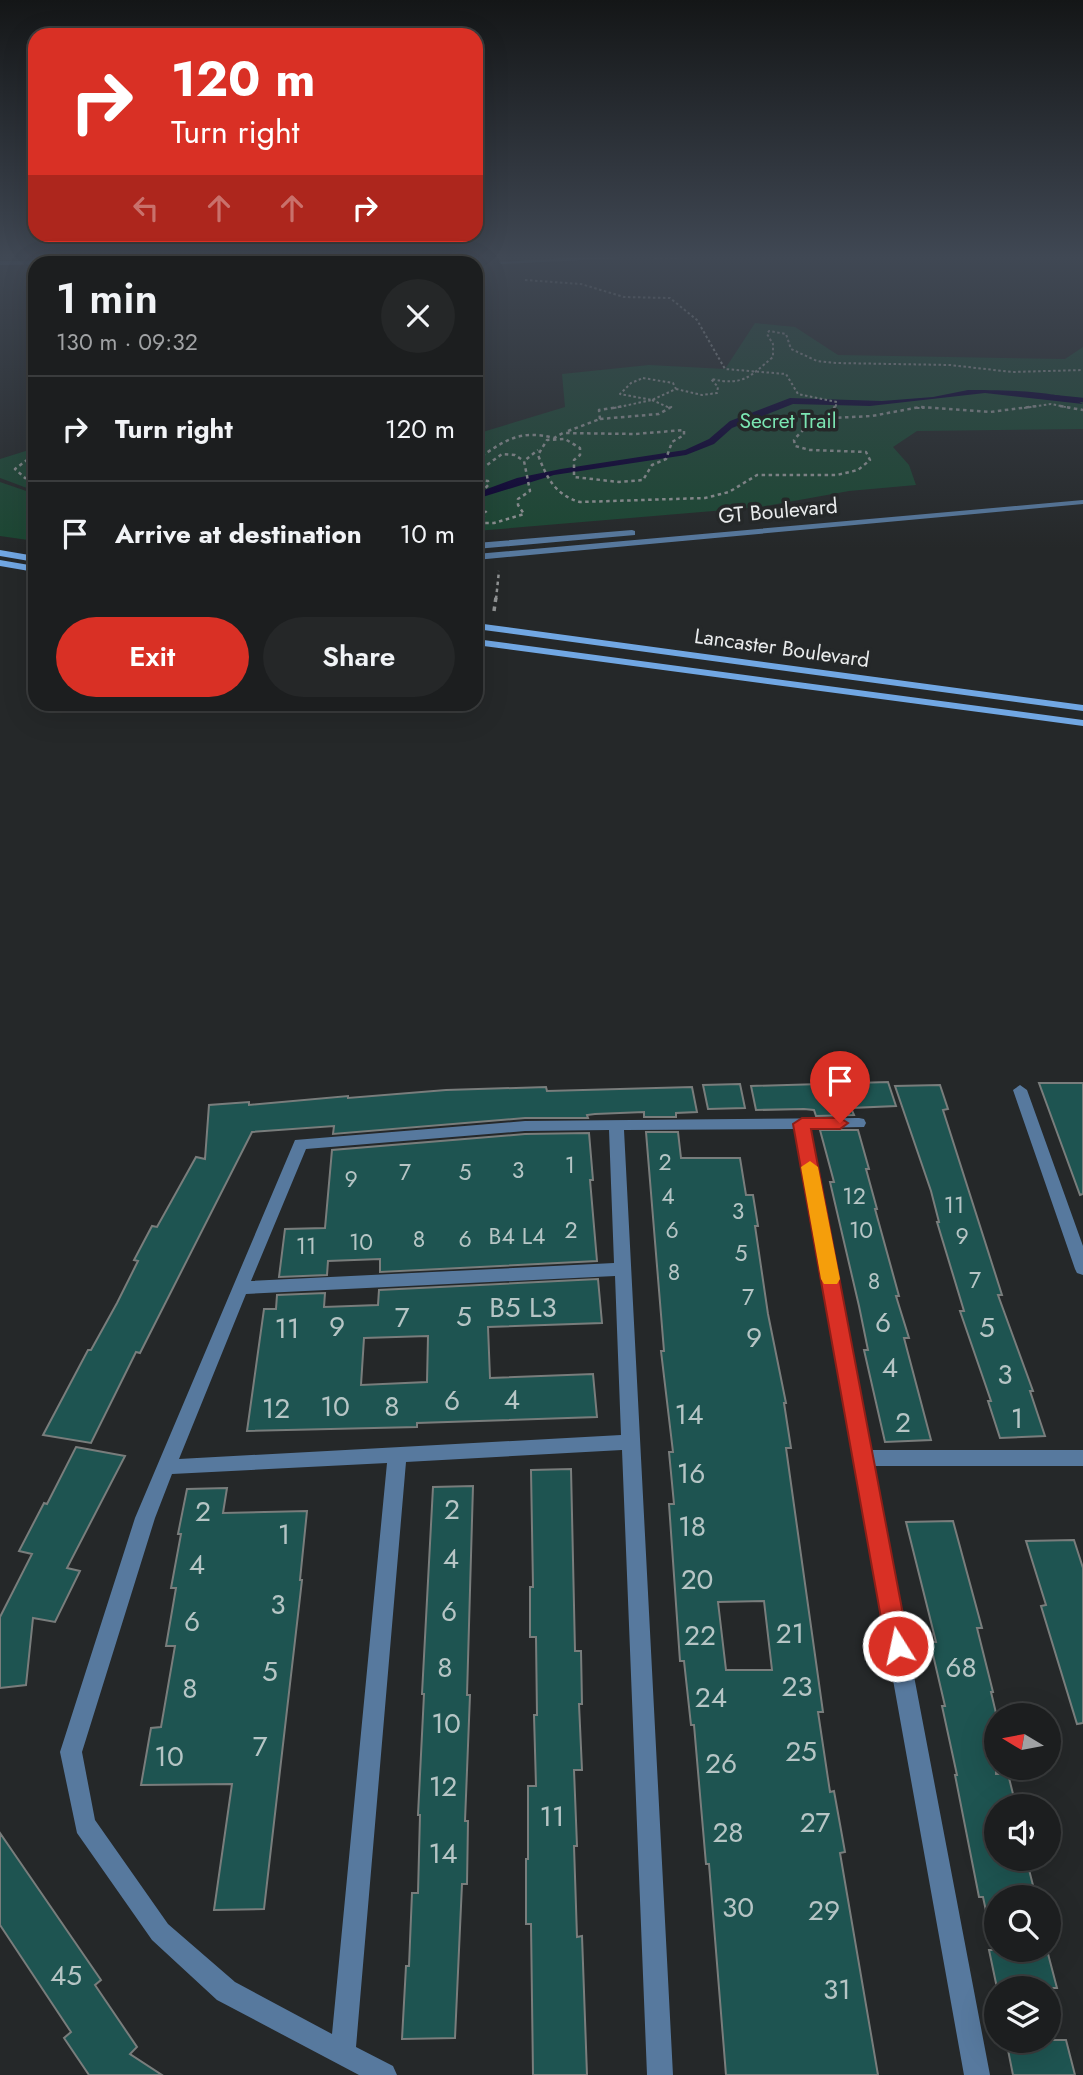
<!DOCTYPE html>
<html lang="en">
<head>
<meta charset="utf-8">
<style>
	body { margin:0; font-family:Jost,sans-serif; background:#252728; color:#f1f3f6; height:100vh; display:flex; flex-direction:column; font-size:26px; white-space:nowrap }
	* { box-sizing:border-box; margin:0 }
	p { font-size:23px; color:#a0a2a4 }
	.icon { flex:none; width:38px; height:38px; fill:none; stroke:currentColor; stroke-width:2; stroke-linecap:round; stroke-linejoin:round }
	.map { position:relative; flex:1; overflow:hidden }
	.details { position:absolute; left:28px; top:256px; width:455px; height:455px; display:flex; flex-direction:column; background:#1c1e1f; border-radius:21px; box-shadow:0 7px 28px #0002,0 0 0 2px #3a3c3d }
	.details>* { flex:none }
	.banner { position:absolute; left:28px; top:28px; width:455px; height:214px; border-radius:21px; box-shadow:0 7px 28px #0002,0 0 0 2px #3a3c3d; background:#d93025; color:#fff; overflow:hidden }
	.needle { width:46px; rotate:280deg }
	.fabs { position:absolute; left:984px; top:1703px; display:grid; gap:14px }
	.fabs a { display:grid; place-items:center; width:77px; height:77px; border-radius:50%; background:#1c1e1f; box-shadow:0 7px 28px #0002,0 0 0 2px #3a3c3d; font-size:35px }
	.pin { position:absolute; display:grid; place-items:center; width:60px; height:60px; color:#fff; margin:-72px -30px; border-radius:50% 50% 50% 0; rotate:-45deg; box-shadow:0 0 7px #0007 }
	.pin .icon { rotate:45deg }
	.me { position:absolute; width:77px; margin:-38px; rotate:350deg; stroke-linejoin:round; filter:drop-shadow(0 0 5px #0008) }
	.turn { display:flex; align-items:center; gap:24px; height:147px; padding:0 28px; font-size:32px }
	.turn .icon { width:91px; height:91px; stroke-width:2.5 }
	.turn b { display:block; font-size:49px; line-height:60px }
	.lanes { display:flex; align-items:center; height:66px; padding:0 28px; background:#0003; justify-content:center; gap:35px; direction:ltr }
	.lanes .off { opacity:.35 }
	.round { display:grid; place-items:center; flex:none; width:74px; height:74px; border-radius:37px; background:#252728 }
	.overview { display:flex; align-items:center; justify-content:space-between; height:119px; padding:0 28px }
	h1 { font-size:42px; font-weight:600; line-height:52px }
	.primary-button { display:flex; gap:14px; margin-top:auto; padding:14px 28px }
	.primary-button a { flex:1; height:80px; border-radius:42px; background:#d93025; color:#fff; font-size:28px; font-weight:600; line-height:80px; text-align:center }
	.primary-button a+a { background:#252728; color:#f1f3f6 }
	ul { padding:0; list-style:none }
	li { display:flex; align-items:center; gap:21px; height:105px; padding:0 28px; border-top:2px solid #3a3c3d }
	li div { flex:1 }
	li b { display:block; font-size:26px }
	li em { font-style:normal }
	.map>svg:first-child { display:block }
	.green { fill:#1c4733 }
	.water { fill:#0b0033 }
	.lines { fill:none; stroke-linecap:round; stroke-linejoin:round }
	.stream { stroke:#0b0033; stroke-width:4.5 }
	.building { fill:#1e5451; stroke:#797d7c; stroke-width:2; fill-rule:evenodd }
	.path-far2 { stroke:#909394; stroke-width:2; stroke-dasharray:2.5 2.5; stroke-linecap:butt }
	.path-far1 { stroke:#909394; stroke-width:2.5; stroke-dasharray:3.5 3.5; stroke-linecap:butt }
	.path { stroke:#909394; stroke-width:3.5; stroke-dasharray:4.5 4.5; stroke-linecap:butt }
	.minor { fill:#57799e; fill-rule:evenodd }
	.tertiary { fill:#57799e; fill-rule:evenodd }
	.secondary { fill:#71a7e3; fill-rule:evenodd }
	.route { fill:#d93025; stroke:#8d1f18; stroke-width:2 }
	.slow { fill:#f59e0b }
	.labels { text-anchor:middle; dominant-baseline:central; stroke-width:7; stroke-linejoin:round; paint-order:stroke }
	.far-park-label { font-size:21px; fill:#7be5b2; stroke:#252829 }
	.far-street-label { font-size:21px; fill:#e9ebec; stroke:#252829 }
	.number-label { font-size:23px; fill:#b6c5c5 }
	.near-number-label { font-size:28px; fill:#b6c5c5 }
</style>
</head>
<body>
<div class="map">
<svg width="1083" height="2075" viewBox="0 0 1083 2075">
	<rect width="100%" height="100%" fill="#252829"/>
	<path class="green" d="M 755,323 L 795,327 L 838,355 L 1065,359 L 1083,347 L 1083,429 L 917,431 L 893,447 L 909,465 L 916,485 L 849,491 L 761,507 L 476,531 L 476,434 L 565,407 L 562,374 L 649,365 L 725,369 Z
		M 32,449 L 35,450 L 35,491 L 0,478 L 0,459 Z
		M 0,482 L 35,494 L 35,541 L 0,536 Z"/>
	<path class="water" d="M 968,390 C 995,390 1063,390 1083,404 L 985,393 L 870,406 L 793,404 L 732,428 L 714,444 L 686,455 L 554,475 L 476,499 L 476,493 L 517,478 L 561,469 L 685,450 L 709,439 L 730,421 L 790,398 L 882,401 L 933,397 Z"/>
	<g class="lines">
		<path class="stream" d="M 1053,397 L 1083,400"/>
	</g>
	<path class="building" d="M 888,1082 L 896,1106 L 851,1108 L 854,1115 L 816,1116 L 814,1110 L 804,1109 L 756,1110 L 751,1086 Z
		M 1039,1083 L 1083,1083 L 1083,1194 L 1080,1195 Z
		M 740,1084 L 745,1108 L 708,1109 L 703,1085 Z
		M 940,1085 L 948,1109 L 943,1110 L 1002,1295 L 998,1295 L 1033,1391 L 1030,1391 L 1045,1436 L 1000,1438 L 988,1401 L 991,1401 L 960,1311 L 964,1311 L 937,1222 L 939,1222 L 931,1191 L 895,1086 Z
		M 546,1087 L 547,1091 L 692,1087 L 697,1112 L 676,1113 L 676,1117 L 644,1117 L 644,1112 L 595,1114 L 587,1115 L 588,1118 L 525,1118 L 333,1134 L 334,1126 L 252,1132 L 140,1353 L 136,1352 L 91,1443 L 43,1435 L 88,1350 L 91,1350 L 117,1303 L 138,1261 L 134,1260 L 152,1226 L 157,1227 L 196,1157 L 205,1159 L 209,1105 L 249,1102 L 249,1105 L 348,1096 L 348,1098 L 446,1090 Z
		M 820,1130 L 858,1130 L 869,1169 L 866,1169 L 877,1209 L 875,1209 L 899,1296 L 896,1296 L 909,1338 L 904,1338 L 931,1440 L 885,1442 L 864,1350 L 868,1350 L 859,1306 L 830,1182 L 834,1182 Z
		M 646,1132 L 678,1132 L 681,1158 L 740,1158 L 746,1195 L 753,1195 L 758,1226 L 755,1226 L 768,1314 L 786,1403 L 784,1403 L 791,1448 L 786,1448 L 823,1712 L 818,1712 L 830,1792 L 834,1791 L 845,1852 L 840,1853 L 878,2075 L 726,2075 L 709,1864 L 706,1864 L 694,1725 L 691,1725 L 684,1661 L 680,1661 L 669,1504 L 674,1504 L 669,1452 L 673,1452 L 661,1351 L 664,1351 ZM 764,1601 L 772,1670 L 726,1670 L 718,1602 Z
		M 589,1133 L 593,1180 L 590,1180 L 597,1261 L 380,1272 L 380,1259 L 328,1261 L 327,1275 L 279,1277 L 285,1229 L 325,1228 L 332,1150 L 525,1134 Z
		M 598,1279 L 602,1323 L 488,1327 L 490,1378 L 593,1374 L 597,1417 L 417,1423 L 417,1427 L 247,1431 L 264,1309 L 276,1309 L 277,1295 L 325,1293 L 324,1307 L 378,1305 L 379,1290 ZM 428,1336 L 427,1382 L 361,1385 L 364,1338 Z
		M 76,1447 L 125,1456 L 67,1568 L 80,1571 L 55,1622 L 33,1618 L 26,1685 L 0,1688 L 0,1617 L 32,1554 L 19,1551 L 44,1503 L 47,1504 Z
		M 571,1469 L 575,1651 L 581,1651 L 582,1704 L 579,1704 L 582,1770 L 574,1770 L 577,1846 L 574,1846 L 577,1937 L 582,1936 L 587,2075 L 533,2075 L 531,1924 L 526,1924 L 526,1859 L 528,1859 L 528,1786 L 536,1786 L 534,1715 L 537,1715 L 536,1637 L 530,1637 L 530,1587 L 533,1587 L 531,1470 Z
		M 473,1486 L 467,1695 L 470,1695 L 465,1821 L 468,1821 L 467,1884 L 462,1884 L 455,2038 L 402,2039 L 406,1966 L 409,1966 L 412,1893 L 418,1893 L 420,1815 L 418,1815 L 424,1694 L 422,1694 L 433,1487 Z
		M 227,1488 L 223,1513 L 307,1511 L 300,1580 L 302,1580 L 264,1909 L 214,1910 L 232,1784 L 141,1785 L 151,1728 L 161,1727 L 175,1646 L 166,1646 L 176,1588 L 171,1588 L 181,1534 L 178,1534 L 187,1489 Z
		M 953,1521 L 982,1628 L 977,1628 L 993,1692 L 991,1692 L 996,1713 L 996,1774 L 1008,1774 L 1016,1806 L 996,1806 L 996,1858 L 1026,1858 L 1036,1897 L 996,1897 L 996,1910 L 986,1911 L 983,1897 L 979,1897 L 955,1775 L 957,1775 L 942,1706 L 945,1706 L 930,1642 L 936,1642 L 906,1522 Z
		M 1074,1540 L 1083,1568 L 1083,1723 L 1077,1724 L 1041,1606 L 1046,1605 L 1026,1541 Z
		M 0,1833 L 101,1980 L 95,1985 L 137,2047 L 130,2054 L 162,2075 L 89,2075 L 64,2038 L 71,2032 L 0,1925 Z
		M 989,1950 L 1047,1950 L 1057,1988 L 997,1988 Z
		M 1006,2040 L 1066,2040 L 1075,2075 L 1013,2075 Z"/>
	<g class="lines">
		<path class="path-far2" d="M 655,259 L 694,257
			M 525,280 L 581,284 L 624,297 L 670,298 L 697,320 L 725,369 L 786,374 L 798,394 L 837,402 L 835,408
			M 643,378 L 673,383 L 676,389 L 652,400 L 620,394 L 631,383 Z
			M 676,389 L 702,395 L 717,393 L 718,387 L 711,379 C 744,386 749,377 773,357 L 773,344 L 767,334 L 769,331 L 786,334 L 791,349 L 817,361 L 836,363 L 950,365 L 1012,372 L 1083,370
			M 652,400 L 670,408
			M 614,408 L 652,400
			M 917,408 L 927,408
			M 1024,408 L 1051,404 L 1070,408"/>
		<path class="path-far1" d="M 1060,406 L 1083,410
			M 831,418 L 872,416 L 920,407 L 990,412 L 1037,406
			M 600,419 L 599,410 L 625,406
			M 600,419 L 659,414 L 671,407 L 669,406
			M 568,431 L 600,419
			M 35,460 L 27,460 L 15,469 L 25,478 L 35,479
			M 476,460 C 504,441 519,429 554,438 L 563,433 L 635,434 L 684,430 L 684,435 L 672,442 L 666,459 L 652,465 L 643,480 L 619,482 L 574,477 L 574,460 L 580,455 L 580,448 L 565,439 L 547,440 L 538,455 C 547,478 555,495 580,502 L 705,498 L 729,492 L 757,475 L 837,475 L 858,470 L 870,460 L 866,452 L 810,450 L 795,446 L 794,440 C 804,427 814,422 830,418 L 835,406
			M 476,473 L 502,454 L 515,455 L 524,461
			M 476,486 L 480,485 L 481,480 L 488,481 L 489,484 L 476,499
			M 476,510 L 486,512 L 480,523 L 494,523 L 524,514 L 518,505 L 518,499 L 530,491 L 524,461 L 538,450
			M 496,599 L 499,571"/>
		<path class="path" d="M 494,611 L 496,597"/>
		<path class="minor" d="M 1020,1085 L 1027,1090 L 1083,1246 L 1083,1275 L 1077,1273 L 1075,1269 L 1013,1090 Z
			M 859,1118 L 864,1119 L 866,1123 L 864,1127 L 809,1128 L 871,1450 L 1083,1450 L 1083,1466 L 874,1466 L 990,2075 L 964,2075 L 794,1129 L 624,1130 L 673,2075 L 647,2075 L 622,1450 L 406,1462 L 356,2047 L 393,2066 L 397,2075 L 359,2075 L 217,2000 L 152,1940 L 77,1833 L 60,1752 L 135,1518 L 295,1140 L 525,1121 ZM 609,1130 L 614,1263 L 251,1281 L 306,1149 L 525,1131 ZM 615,1276 L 621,1435 L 179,1459 L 246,1294 ZM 387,1463 L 332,2034 L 235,1982 L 168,1924 L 95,1820 L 82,1752 L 155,1518 L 172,1474 Z"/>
		<path class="tertiary" d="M 338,257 L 511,257 L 0,265 L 0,261 Z
			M 584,257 L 643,257 L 501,264 L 498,262 Z
			M 1083,500 L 1083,504 L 476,560 L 476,554 Z
			M 632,530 L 635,531 L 635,535 L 476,549 L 476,543 Z"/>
		<path class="secondary" d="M 0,550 L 35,556 L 35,562 L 0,556 Z
			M 0,560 L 35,566 L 35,572 L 0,566 Z
			M 476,623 L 1083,705 L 1083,711 L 476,629 Z
			M 476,639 L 1083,720 L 1083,726 L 476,645 Z"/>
	</g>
	<linearGradient id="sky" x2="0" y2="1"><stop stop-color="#141617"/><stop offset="0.47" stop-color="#404854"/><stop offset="1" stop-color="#404854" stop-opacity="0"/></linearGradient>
	<rect width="1083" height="548" fill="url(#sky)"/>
	<path class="route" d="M 802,1118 L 840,1118 L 848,1123 L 840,1129 L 811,1129 L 909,1646 L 906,1653 L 898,1656 L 890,1653 L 886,1646 L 793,1124 Z"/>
	<path class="slow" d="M 810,1161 L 818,1167 L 840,1279 L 837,1284 L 824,1284 L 821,1279 L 801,1167 Z"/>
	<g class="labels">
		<g class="far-park-label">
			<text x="788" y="421">Secret Trail</text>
		</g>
		<g class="far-street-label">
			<text transform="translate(778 511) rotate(-5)">GT Boulevard</text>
			<text transform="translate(782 648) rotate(8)">Lancaster Boulevard</text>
		</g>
		<g class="number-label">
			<text x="665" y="1162">2</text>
			<text x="570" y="1165">1</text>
			<text x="518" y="1170">3</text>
			<text x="405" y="1172">7</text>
			<text x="465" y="1172">5</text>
			<text x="351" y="1179">9</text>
			<text x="668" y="1196">4</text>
			<text x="854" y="1196">12</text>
			<text x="954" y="1205">11</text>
			<text x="738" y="1211">3</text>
			<text x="571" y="1230">2</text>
			<text x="672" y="1230">6</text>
			<text x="861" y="1230">10</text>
			<text x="517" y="1236">B4 L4</text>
			<text x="962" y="1236">9</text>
			<text x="419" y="1239">8</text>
			<text x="465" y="1239">6</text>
			<text x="361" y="1242">10</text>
			<text x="306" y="1246">11</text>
			<text x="741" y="1253">5</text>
			<text x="674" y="1272">8</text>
			<text x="975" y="1280">7</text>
			<text x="874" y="1281">8</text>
			<text x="748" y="1297">7</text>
		</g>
		<g class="near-number-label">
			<text x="523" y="1307">B5 L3</text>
			<text x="464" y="1316">5</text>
			<text x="402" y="1317">7</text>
			<text x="883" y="1322">6</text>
			<text x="337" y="1326">9</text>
			<text x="987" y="1327">5</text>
			<text x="287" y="1328">11</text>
			<text x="754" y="1337">9</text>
			<text x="890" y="1367">4</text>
			<text x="1005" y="1374">3</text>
			<text x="512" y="1399">4</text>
			<text x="452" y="1400">6</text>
			<text x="335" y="1406">10</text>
			<text x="392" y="1406">8</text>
			<text x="276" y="1408">12</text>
			<text x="689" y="1414">14</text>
			<text x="1017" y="1418">1</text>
			<text x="903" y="1422">2</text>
			<text x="691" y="1473">16</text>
			<text x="452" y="1509">2</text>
			<text x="203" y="1511">2</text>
			<text x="692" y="1526">18</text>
			<text x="284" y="1534">1</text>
			<text x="451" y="1558">4</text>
			<text x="197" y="1564">4</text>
			<text x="697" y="1579">20</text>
			<text x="278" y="1604">3</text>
			<text x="449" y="1611">6</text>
			<text x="192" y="1621">6</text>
			<text x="790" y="1633">21</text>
			<text x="700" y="1635">22</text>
			<text x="445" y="1667">8</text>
			<text x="961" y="1667">68</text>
			<text x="270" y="1671">5</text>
			<text x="797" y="1686">23</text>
			<text x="190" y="1688">8</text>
			<text x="711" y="1697">24</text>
			<text x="446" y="1723">10</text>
			<text x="260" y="1746">7</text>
			<text x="801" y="1751">25</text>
			<text x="169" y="1756">10</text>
			<text x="721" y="1763">26</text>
			<text x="443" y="1786">12</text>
			<text x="552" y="1816">11</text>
			<text x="815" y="1822">27</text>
			<text x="728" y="1832">28</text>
			<text x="443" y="1853">14</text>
			<text x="738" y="1907">30</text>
			<text x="824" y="1910">29</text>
			<text x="66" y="1975">45</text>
			<text x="837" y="1989">31</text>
		</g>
	</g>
</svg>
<div class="fabs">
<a><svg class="needle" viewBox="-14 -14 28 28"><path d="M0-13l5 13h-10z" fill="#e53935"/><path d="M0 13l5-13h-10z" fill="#a0a2a4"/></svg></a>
<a><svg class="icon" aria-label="sound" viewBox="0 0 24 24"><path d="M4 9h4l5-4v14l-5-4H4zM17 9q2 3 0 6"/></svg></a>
<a><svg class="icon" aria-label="search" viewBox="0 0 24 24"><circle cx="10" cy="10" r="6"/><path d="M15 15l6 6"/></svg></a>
<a><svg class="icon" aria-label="layers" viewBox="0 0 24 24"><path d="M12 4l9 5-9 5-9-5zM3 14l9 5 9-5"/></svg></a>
</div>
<div class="pin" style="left:840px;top:1123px;background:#d93025"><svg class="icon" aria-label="arrive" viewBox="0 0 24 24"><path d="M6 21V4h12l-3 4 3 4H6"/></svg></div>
<svg class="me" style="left:898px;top:1646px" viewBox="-20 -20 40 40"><circle r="17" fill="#d93025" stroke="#fff" stroke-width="3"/><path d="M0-11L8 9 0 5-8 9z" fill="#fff"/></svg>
<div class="banner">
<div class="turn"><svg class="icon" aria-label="right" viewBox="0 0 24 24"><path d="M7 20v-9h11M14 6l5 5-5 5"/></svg><div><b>120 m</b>Turn right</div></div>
<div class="lanes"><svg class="icon off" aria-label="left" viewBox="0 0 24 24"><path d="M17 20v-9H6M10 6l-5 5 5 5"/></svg><svg class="icon off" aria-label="ahead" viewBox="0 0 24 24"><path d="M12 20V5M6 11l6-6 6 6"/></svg><svg class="icon off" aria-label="ahead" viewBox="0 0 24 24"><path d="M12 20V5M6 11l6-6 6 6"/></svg><svg class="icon" aria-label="right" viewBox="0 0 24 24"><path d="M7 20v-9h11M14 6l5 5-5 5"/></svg></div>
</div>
<section class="details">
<div class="overview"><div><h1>1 min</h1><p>130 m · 09:32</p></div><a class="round"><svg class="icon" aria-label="close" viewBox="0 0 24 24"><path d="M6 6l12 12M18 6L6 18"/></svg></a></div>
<ul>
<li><svg class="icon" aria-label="right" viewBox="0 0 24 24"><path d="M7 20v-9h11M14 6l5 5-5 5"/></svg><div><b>Turn right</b></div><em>120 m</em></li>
<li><svg class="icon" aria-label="arrive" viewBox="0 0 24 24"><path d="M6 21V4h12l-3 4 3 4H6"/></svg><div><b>Arrive at destination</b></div><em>10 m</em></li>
</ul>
<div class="primary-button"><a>Exit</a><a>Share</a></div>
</section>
</div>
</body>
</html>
